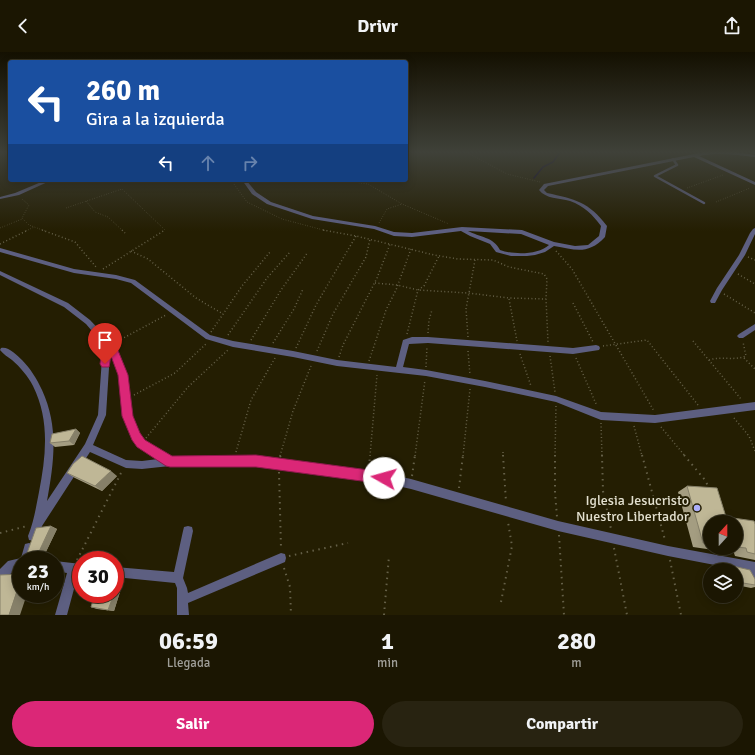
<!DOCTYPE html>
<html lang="es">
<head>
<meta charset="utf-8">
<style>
	body { margin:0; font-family:Signika,sans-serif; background:#282311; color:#f1f3f6; height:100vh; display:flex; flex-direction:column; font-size:15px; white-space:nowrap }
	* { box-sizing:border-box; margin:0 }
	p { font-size:13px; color:#a09f99 }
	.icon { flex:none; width:22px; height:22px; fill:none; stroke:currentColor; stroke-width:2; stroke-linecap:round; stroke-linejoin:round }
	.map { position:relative; height:563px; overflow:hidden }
	.drawer { display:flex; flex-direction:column; background:#1b1602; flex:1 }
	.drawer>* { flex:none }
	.top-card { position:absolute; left:8px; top:8px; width:400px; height:122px; border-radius:4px; box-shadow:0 2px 10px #0003,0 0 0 1px #393524; background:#1a4fa0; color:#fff; overflow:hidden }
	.needle { width:26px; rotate:21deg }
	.tools { position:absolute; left:703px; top:463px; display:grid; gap:8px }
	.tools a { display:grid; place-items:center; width:40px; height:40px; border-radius:50%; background:#1b1602; box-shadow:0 2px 10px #0003,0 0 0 1px #393524; font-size:20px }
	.speed { position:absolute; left:12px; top:499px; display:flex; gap:8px; font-size:20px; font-weight:700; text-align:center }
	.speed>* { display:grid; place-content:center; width:52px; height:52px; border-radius:50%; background:#1b1602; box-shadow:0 2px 10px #0003,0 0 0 1px #393524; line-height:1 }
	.speed small { font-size:10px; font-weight:400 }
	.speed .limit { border:6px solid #d22; background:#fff; color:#111 }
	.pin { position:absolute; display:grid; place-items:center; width:34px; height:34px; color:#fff; margin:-41px -17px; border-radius:50% 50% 50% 0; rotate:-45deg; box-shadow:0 0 4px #0007 }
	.pin .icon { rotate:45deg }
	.me { position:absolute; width:44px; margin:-22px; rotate:277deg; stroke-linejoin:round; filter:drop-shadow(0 0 3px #0008) }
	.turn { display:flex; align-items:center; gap:14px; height:84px; padding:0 12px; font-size:18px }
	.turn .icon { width:52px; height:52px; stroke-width:2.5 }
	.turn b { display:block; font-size:28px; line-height:34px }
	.lanes { display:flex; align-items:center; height:38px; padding:0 12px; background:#0003; justify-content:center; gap:20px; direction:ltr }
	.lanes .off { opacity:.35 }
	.eta { display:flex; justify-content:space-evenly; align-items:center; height:68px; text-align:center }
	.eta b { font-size:24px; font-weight:700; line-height:28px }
	.button { display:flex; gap:8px; margin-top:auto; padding:8px 12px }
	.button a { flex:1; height:46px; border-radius:24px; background:#db2777; color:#fff; font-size:16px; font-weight:700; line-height:46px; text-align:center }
	.button a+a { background:#282311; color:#f1f3f6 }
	header { display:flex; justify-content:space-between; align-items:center; height:52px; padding:0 12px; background:#1b1602; font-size:18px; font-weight:700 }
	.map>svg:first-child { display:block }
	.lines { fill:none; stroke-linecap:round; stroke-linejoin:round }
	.stream { stroke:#09002f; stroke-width:1.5 }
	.path-far2 { stroke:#656048; stroke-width:1; stroke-dasharray:0.5 2; stroke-linecap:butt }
	.path-far1 { stroke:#656048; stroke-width:1.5; stroke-dasharray:1 2.5; stroke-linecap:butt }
	.path { stroke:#656048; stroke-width:2; stroke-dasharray:1.5 4.5; stroke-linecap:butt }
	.service { stroke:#5d5f81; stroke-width:2.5 }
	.minor { fill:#5d5f81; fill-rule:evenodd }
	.wall { fill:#a49d81; fill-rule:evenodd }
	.shaded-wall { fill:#868069 }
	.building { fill:#bfb796; stroke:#868069 }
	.route { fill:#db2777; stroke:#8e194d }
	.poi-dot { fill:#acaffb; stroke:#241e02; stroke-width:1.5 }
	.labels { text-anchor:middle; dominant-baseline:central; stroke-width:4; stroke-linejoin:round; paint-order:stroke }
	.near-poi-label { font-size:14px; fill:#e3e0cf; stroke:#241e02; text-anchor:end }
</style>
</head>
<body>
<header><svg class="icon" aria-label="back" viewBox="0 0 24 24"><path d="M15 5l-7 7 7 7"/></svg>Drivr<svg class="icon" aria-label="share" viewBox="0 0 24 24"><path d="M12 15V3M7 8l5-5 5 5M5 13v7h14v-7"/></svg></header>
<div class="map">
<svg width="755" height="563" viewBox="0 0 755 563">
	<rect width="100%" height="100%" fill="#241e02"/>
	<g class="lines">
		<path class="stream" d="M 534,126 L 543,115 L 553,110 L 560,100"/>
		<path class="path-far2" d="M 466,100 L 507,122 L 540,130
			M 231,128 L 247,150 L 282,167 L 327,179
			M 339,128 L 368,132 L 402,152 L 449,172
			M 687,136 L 723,123
			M 22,147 L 29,153 L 22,166 L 29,173 L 45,179
			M 86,149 L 95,160 L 108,165 L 123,179
			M 716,150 L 750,136
			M 66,156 L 122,137 L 165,178 L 164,179
			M 379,171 L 387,157 L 402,152
			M 0,176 L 22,167
			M 26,179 L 34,175"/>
		<path class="path-far1" d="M 42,178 L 75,190 L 96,215
			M 122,178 L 125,181
			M 323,178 L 356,184 L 434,203 L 458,207 L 493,208 L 509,215 L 544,222 L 547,227 L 546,247 L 548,290
			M 0,192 L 28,178
			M 131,199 L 148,207 L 196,246 L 223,262
			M 556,199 L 572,217 L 654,359
			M 748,205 L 755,208
			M 103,217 L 165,178
			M 738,222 L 755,232
			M 375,231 L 397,233 L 418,238 L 468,241 L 509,246 L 546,247
			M 724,242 L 755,261
			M 509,247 L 517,289
			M 573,251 L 593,290
			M 211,280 L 242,234 L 270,200
			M 428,281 L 429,268 L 432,258
			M 407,282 L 418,238 L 424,234 L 439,204
			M 228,283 L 267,226 L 290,200
			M 468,285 L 466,257 L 475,208
			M 251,288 L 281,238 L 308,200
			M 118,289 L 166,263
			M 693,289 L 741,347
			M 273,291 L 294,257 L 303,237
			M 603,294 L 647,288 L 698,353
			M 296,296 L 316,253 L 356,184
			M 317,299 L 333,262 L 366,205 L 370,187
			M 468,299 L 470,323
			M 520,302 L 531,334
			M 550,304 L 555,340
			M 339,305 L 343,293 L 377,226 L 390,192
			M 576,306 L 597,354
			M 744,306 L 755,317
			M 709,308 C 721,304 734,309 746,304 L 743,290
			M 369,309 L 386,258 L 396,238 L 411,197
			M 426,315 L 427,294
			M 134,343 L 175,321 L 207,291
			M 734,366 L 749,384 L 755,399
			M 601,371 L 602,404
			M 634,374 L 642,404
			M 661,375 L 685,404
			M 146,386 L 188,335 L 228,298
			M 236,400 L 251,348 L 275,306
			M 503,400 L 503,404
			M 280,404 L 293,359 L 311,314
			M 370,404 L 377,323
			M 415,404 L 425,328
			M 463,404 L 470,337
			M 555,404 L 556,353"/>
		<path class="path" d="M 503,403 L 506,450
			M 555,403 L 555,440 L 557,465
			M 602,403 L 603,439 L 611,477
			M 642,403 L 665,488
			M 684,403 L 705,428 L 709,436
			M 280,405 L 281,403
			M 369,415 L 370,403
			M 279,420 L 281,496
			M 412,424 L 415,403
			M 459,436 L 463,403
			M 0,481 L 27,474
			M 559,483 L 564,563
			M 614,496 L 627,563
			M 289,504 L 348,491
			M 77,508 L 122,419
			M 670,508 L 681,563
			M 284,516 L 290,535 L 291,563
			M 501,550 L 512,494 L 508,470
			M 384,563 L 389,504"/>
		<path class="service" d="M 752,100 L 755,101
			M 673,107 L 677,113 L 655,124 L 704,151"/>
		<path class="minor" d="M 704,100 L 735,100 L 755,103 L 755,105 C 737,103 718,100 699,104 L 755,130 L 755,133 L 694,105 L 548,134 L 544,138 L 547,141 C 575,147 589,150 607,174 L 605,185 C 588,203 576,198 554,194 L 545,200 L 535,203 L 527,204 L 511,204 L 496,200 L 490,192 L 470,184 L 461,179 L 412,185 L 394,184 L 374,177 L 312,167 L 267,152 L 252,142 L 242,128 L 246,128 L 256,140 L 271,150 L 313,164 L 375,174 L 394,180 L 412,181 L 462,175 L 522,178 L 554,190 L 575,194 L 588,193 L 599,184 L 601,174 C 593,163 584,154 570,149 C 559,146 546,147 539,138 L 544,132 ZM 468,179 L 521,182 L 549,193 C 538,203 514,203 500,198 C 494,185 479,185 468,179 Z
			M 46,128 L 52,128 L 19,143 L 0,147 L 0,145 L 15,141 Z
			M 755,176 L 755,182 L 745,203 L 722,238 L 715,251 L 711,251 L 710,249 L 717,236 L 739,203 L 750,181 L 753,177 Z
			M 0,196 L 74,217 L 116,223 L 135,228 L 210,283 L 233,289 L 293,299 L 337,308 L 396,315 L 403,288 L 412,285 L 428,285 L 573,296 L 596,293 L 599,294 L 600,296 L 599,298 L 573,302 L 428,291 L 409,292 L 403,315 L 426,318 L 485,329 L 556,344 L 601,360 L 655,363 L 755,350 L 755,358 L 655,371 L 601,368 L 556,350 L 485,335 L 426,324 L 337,314 L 293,305 L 233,295 L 206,287 L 131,231 L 116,227 L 74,221 L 0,200 Z
			M 0,219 L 68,251 L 90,268 L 110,289 L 114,291 L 127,323 L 131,363 L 139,381 L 144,389 L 173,406 L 234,404 L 256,405 L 384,421 L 411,427 L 558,469 L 668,494 L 755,510 L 755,532 L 751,531 L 746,519 L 668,504 L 558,479 L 411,437 L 384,431 L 256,413 L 234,412 L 170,414 L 142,417 L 126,416 L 90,400 L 42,474 L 37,488 L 33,489 L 29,488 L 28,484 C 34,469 36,455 39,440 C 46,404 50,368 33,334 C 28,324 20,315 12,308 C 8,305 3,302 0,298 L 1,296 C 8,294 17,303 22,308 C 30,316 37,327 42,338 C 59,375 54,410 47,449 L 85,392 L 98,363 L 103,292 L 86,272 L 64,255 L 0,223 ZM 110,300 L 119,323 L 123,363 L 132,384 L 138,395 L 158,407 L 142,409 L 126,408 L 93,393 L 106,363 Z
			M 755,272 L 755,278 L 743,286 L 739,286 L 737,284 L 739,282 Z
			M 188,474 L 192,475 L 193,479 L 183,526 L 187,536 L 188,541 L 281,501 L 285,502 L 286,506 L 285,510 L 188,551 L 189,563 L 177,563 L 177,536 L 175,531 L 115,525 L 115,515 L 174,520 L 183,479 L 184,475 Z
			M 29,491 L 33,492 L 34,496 L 30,508 L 21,508 L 21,516 C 11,518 9,526 0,529 L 0,517 L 8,509 L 21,506 L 25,492 Z
			M 55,509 L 81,512 L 81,522 L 78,522 L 67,563 L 55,563 L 67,521 L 55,519 Z"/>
	</g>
	<path class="wall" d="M 76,377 L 80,381 L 74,393 L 55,395 L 50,391 Z
		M 67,421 L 117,424 L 102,439 L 75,426 Z
		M 687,434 L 726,465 L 755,472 L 755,508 L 735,504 L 734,501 L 693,495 L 678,440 ZM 710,470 L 736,470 L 736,496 L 710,496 Z
		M 51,474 L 57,477 L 42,508 L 32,506 L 26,504 Z
		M 733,514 L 755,527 L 755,535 L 751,536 L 736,533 L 736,518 L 727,518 L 727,517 Z
		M 124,527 L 114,559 L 97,557 L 91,555 Z"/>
	<path class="shaded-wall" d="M 76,377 L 80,381 L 74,393 L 69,389 Z
		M 111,419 L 117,424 L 102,439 L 95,434 Z
		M 51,474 L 57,477 L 42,508 L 36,506 Z
		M 120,525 L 124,527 L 114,559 L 108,558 L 114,542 L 115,542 L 115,538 Z
		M 21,527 L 21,542 L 27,542 L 20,563 L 9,563 Z"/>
	<path class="building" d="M 76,377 L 69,389 L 50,391 L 52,382 Z
		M 82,404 L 111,419 L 95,434 L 67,421 L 73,412 Z
		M 687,434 L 717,436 L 726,465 L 754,469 L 755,472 L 755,502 L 747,500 L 746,496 L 736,495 L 736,470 L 710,470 L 710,492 L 703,491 Z
		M 51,474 L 36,506 L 26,504 L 36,476 Z
		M 733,514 L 750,518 L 755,527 L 755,533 L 737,530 L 736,525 L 736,518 L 734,518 Z
		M 21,522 L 21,527 L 9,563 L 0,563 L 0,523 Z
		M 115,525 L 120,525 L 115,538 Z
		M 95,542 L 114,542 L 108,558 L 91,555 Z"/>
	<linearGradient id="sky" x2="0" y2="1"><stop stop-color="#141001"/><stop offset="0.56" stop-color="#3f4139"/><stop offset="1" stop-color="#3f4139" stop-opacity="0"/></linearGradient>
	<rect width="755" height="179" fill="url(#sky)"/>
	<path class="route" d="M 107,288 L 115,291 L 128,323 L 133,364 L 140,381 L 145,388 L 172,404 L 256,403 L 384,420 L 388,422 L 390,426 L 388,430 L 384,432 L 256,415 L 170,415 L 166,414 L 137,395 L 132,388 L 122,364 L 118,323 L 111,304 L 109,315 L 102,315 L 100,312 L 103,291 Z"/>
	<circle class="poi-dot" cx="697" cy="456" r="4"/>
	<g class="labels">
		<g class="near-poi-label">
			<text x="689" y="448">Iglesia Jesucristo<tspan x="689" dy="16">Nuestro Libertador</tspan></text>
		</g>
	</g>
</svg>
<div class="tools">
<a><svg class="needle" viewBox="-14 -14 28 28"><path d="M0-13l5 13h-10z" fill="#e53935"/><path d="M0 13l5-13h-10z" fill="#a09f99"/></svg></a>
<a><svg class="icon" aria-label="layers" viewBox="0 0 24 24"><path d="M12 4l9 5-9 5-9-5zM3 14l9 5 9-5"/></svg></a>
</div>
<div class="speed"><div>23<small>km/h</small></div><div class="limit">30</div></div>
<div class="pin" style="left:105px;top:312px;background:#d93025"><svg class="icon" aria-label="arrive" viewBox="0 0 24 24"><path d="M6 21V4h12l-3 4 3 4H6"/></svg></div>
<svg class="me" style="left:384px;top:426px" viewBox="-20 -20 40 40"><circle r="19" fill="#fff"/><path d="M0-13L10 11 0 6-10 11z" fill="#db2777"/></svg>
<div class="top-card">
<div class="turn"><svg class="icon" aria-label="left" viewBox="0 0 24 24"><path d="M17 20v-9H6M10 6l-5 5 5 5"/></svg><div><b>260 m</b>Gira a la izquierda</div></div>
<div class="lanes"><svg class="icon" aria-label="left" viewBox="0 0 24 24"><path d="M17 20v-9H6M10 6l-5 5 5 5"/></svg><svg class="icon off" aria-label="ahead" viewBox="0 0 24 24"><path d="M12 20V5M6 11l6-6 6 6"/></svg><svg class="icon off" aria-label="right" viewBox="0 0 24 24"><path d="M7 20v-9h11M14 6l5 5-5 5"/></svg></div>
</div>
</div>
<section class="drawer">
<div class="eta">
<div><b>06:59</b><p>Llegada</p></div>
<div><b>1</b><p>min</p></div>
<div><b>280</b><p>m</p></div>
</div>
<div class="button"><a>Salir</a><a>Compartir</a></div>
</section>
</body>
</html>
